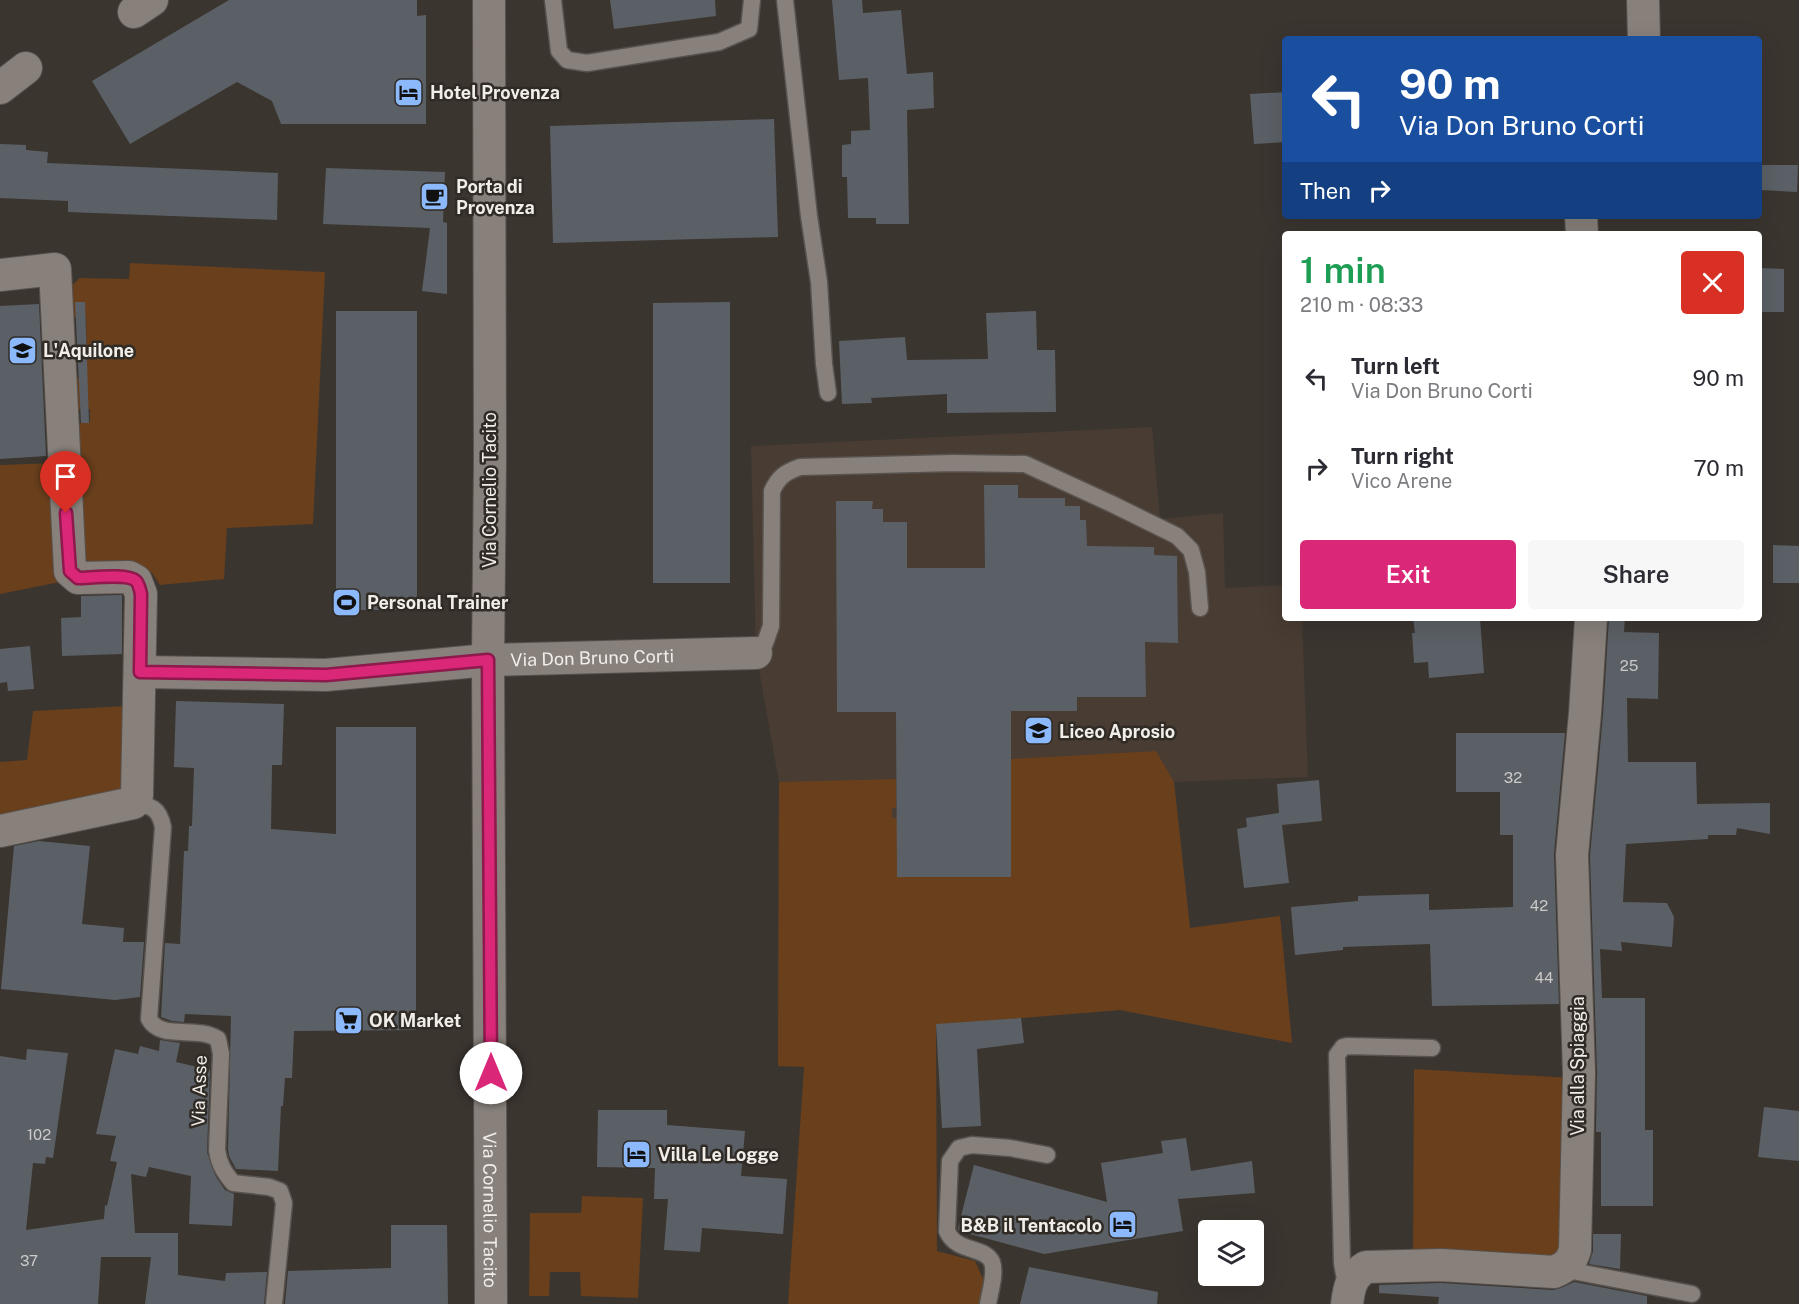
<!DOCTYPE html>
<html lang="en">
<head>
<meta charset="utf-8">
<style>
	body { margin:0; font-family:"Public Sans",sans-serif; background:#f7f7f7; color:#2b2b33; height:100vh; display:flex; flex-direction:column; font-size:22px; white-space:nowrap }
	* { box-sizing:border-box; margin:0 }
	p { font-size:20px; color:#7c7c81 }
	.icon { flex:none; width:33px; height:33px; fill:none; stroke:currentColor; stroke-width:2; stroke-linecap:round; stroke-linejoin:round }
	.map { position:relative; flex:1; overflow:hidden }
	.sheet { position:absolute; left:1282px; top:231px; width:480px; height:390px; display:flex; flex-direction:column; background:#fff; border-radius:6px; box-shadow:0 6px 24px #0002 }
	.sheet>* { flex:none }
	.guide { position:absolute; left:1282px; top:36px; width:480px; height:183px; border-radius:6px; box-shadow:0 6px 24px #0002; background:#1a4fa0; color:#fff; overflow:hidden }
	.controls { position:absolute; left:1198px; top:1220px; display:grid; gap:12px }
	.controls a { display:grid; place-items:center; width:66px; height:66px; border-radius:6px; background:#fff; box-shadow:0 6px 24px #0002; font-size:30px }
	.pin { position:absolute; display:grid; place-items:center; width:51px; height:51px; color:#fff; margin:-62px -26px; border-radius:50% 50% 50% 0; rotate:-45deg; box-shadow:0 0 6px #0007 }
	.pin .icon { rotate:45deg }
	.me { position:absolute; width:66px; margin:-33px; rotate:0deg; stroke-linejoin:round; filter:drop-shadow(0 0 4px #0008) }
	.turn { display:flex; align-items:center; gap:21px; height:126px; padding:0 18px; font-size:27px }
	.turn .icon { width:78px; height:78px; stroke-width:2.5 }
	.turn b { display:block; font-size:42px; line-height:51px }
	.then { display:flex; align-items:center; height:57px; padding:0 18px; background:#0003; gap:12px; font-size:22px }
	.round { display:grid; place-items:center; flex:none; width:63px; height:63px; border-radius:6px; background:#f7f7f7 }
	.head { display:flex; align-items:center; justify-content:space-between; height:102px; padding:0 18px }
	h1 { font-size:36px; font-weight:600; line-height:45px; color:#1e9e55 }
	.cta { display:flex; gap:12px; margin-top:auto; padding:12px 18px }
	.cta a { flex:1; height:69px; border-radius:6px; background:#db2777; color:#fff; font-size:24px; font-weight:600; line-height:69px; text-align:center }
	.cta a+a { background:#f7f7f7; color:#2b2b33 }
	ul { padding:0; list-style:none }
	li { display:flex; align-items:center; gap:18px; height:90px; padding:0 18px }
	li div { flex:1 }
	li b { display:block; font-size:22px }
	li em { font-style:normal }
	.map>svg:first-child { display:block }
	.built { fill:#483c33 }
	.green { fill:#693f1c }
	.building { fill:#5b6066 }
	.lines { fill:none; stroke-linecap:round; stroke-linejoin:round }
	.service-casing { stroke:#58524e; stroke-width:19 }
	.minor-casing { stroke:#58524e; stroke-width:34 }
	.service { stroke:#88817b; stroke-width:16 }
	.minor { stroke:#88817b; stroke-width:32 }
	.route-casing { stroke:#8e194d; stroke-width:15 }
	.route { stroke:#db2777; stroke-width:10 }
	.labels { text-anchor:middle; dominant-baseline:central; stroke-width:5; stroke-linejoin:round; paint-order:stroke }
	.number-label { font-size:15px; fill:#cccac8 }
	.poi-label { font-size:18px; font-weight:bold; fill:#f1ede9; stroke:#312b26; text-anchor:start }
	.street-label { font-size:18px; fill:#f1ede9; stroke:#312b26 }
</style>
</head>
<body>
<div class="map">
<svg width="1799" height="1304" viewBox="0 0 1799 1304">
	<rect width="100%" height="100%" fill="#3b3530"/>
	<path class="built" d="M 1152,427 L 1160,519 L 1223,513 L 1225,588 L 1285,585 L 1286,618 L 1302,618 L 1308,777 L 1174,782 L 1190,928 L 1280,916 L 1292,1043 L 1119,1010 L 936,1024 L 804,1066 L 778,1066 L 779,782 L 756,653 L 751,446 Z"/>
	<path class="green" d="M 130,263 L 325,272 L 313,524 L 227,528 L 224,579 L 160,585 L 152,573 L 139,566 L 81,568 L 75,424 L 90,422 L 90,409 L 74,410 L 73,379 L 87,378 L 86,317 L 71,317 L 69,288 L 80,278 L 129,279 Z
		M 56,463 L 60,582 L 0,594 L 0,465 Z
		M 128,706 L 123,789 L 0,818 L 0,762 L 27,760 L 33,711 Z
		M 1156,751 L 1174,782 L 1190,928 L 1280,916 L 1292,1043 L 1120,1010 L 936,1025 L 937,1251 L 975,1261 L 985,1283 L 982,1304 L 788,1304 L 804,1067 L 778,1066 L 779,782 L 896,779 L 896,808 L 892,808 L 892,818 L 897,818 L 897,877 L 1011,877 L 1011,759 Z
		M 1414,1069 L 1572,1078 L 1562,1257 L 1413,1251 Z
		M 582,1196 L 643,1198 L 638,1298 L 581,1296 L 580,1272 L 550,1272 L 549,1296 L 529,1296 L 530,1213 L 581,1213 Z"/>
	<path class="building" d="M 229,0 L 417,0 L 417,16 L 426,15 L 426,124 L 281,124 L 272,101 L 237,82 L 130,144 L 92,81 Z
		M 610,0 L 715,0 L 716,16 L 614,29 Z
		M 832,0 L 862,0 L 863,13 L 901,10 L 907,74 L 933,72 L 934,108 L 907,110 L 909,224 L 876,224 L 876,218 L 848,218 L 847,177 L 842,177 L 842,145 L 851,144 L 851,131 L 870,130 L 868,78 L 839,80 Z
		M 1286,92 L 1286,142 L 1254,144 L 1250,94 Z
		M 774,119 L 778,237 L 553,243 L 550,126 Z
		M 0,144 L 26,145 L 26,150 L 48,152 L 47,163 L 278,173 L 277,220 L 68,212 L 68,201 L 0,198 Z
		M 1760,165 L 1798,165 L 1797,192 L 1760,190 Z
		M 326,168 L 445,172 L 443,222 L 447,223 L 447,294 L 422,291 L 430,228 L 323,224 Z
		M 1760,268 L 1784,269 L 1784,312 L 1760,312 Z
		M 75,302 L 85,302 L 89,423 L 81,423 Z
		M 730,302 L 730,583 L 653,583 L 653,303 Z
		M 39,304 L 46,456 L 0,459 L 0,306 Z
		M 336,311 L 417,311 L 417,610 L 336,610 Z
		M 1036,311 L 1037,350 L 1055,350 L 1056,412 L 947,413 L 947,394 L 871,398 L 872,403 L 842,404 L 839,341 L 905,337 L 907,360 L 988,359 L 986,313 Z
		M 984,485 L 1018,485 L 1018,498 L 1065,498 L 1065,506 L 1080,506 L 1080,520 L 1086,520 L 1087,546 L 1154,547 L 1154,555 L 1177,556 L 1178,643 L 1145,642 L 1146,697 L 1077,697 L 1077,711 L 1011,711 L 1011,877 L 897,877 L 896,712 L 837,712 L 836,501 L 873,501 L 872,509 L 883,509 L 883,522 L 907,522 L 907,568 L 985,568 Z
		M 1773,545 L 1799,546 L 1799,583 L 1773,583 Z
		M 122,595 L 122,654 L 62,656 L 61,618 L 81,617 L 81,596 Z
		M 1413,618 L 1480,618 L 1484,673 L 1429,678 L 1428,662 L 1414,663 L 1412,633 L 1415,633 Z
		M 1609,618 L 1625,618 L 1624,632 L 1659,633 L 1658,699 L 1627,698 L 1628,762 L 1696,762 L 1697,804 L 1770,803 L 1770,834 L 1737,828 L 1736,835 L 1708,835 L 1708,839 L 1626,844 L 1623,902 L 1667,903 L 1674,917 L 1672,947 L 1621,942 L 1622,951 L 1600,949 L 1602,998 L 1645,998 L 1645,1130 L 1653,1130 L 1653,1206 L 1601,1206 L 1601,1132 L 1596,1132 L 1597,1072 L 1590,856 L 1603,715 Z
		M 30,646 L 34,689 L 8,691 L 7,682 L 0,683 L 0,649 Z
		M 176,701 L 284,704 L 282,765 L 272,765 L 271,829 L 336,834 L 336,727 L 416,727 L 416,1030 L 294,1031 L 292,1078 L 285,1078 L 283,1106 L 281,1106 L 278,1171 L 236,1169 L 229,1156 L 228,1149 L 231,1016 L 185,1014 L 184,1022 L 172,1021 L 161,1017 L 165,943 L 180,944 L 184,851 L 188,851 L 189,826 L 192,826 L 194,768 L 174,767 Z
		M 1456,733 L 1565,733 L 1554,854 L 1559,1004 L 1432,1006 L 1430,944 L 1343,947 L 1343,950 L 1295,955 L 1291,907 L 1358,901 L 1358,896 L 1429,894 L 1429,910 L 1513,907 L 1513,835 L 1500,835 L 1500,792 L 1456,792 Z
		M 1319,780 L 1322,821 L 1282,825 L 1289,883 L 1244,888 L 1237,829 L 1247,827 L 1246,818 L 1279,813 L 1277,784 Z
		M 39,841 L 90,846 L 82,924 L 124,928 L 123,942 L 144,942 L 140,997 L 115,1000 L 1,989 L 14,846 Z
		M 1021,1018 L 1024,1043 L 977,1049 L 981,1126 L 942,1128 L 936,1024 Z
		M 160,1040 L 180,1043 L 176,1062 L 210,1070 L 207,1152 L 216,1177 L 225,1190 L 234,1194 L 232,1226 L 189,1224 L 191,1176 L 149,1167 L 146,1177 L 131,1174 L 135,1233 L 178,1233 L 178,1275 L 225,1281 L 226,1273 L 267,1272 L 264,1304 L 145,1304 L 151,1257 L 101,1257 L 98,1304 L 0,1304 L 0,1056 L 26,1060 L 27,1049 L 68,1053 L 53,1158 L 46,1157 L 45,1164 L 33,1163 L 26,1230 L 104,1219 L 105,1205 L 107,1206 L 117,1162 L 110,1161 L 116,1136 L 96,1134 L 115,1049 L 138,1054 L 140,1046 L 159,1051 Z
		M 1764,1107 L 1799,1111 L 1799,1161 L 1758,1157 Z
		M 598,1110 L 667,1110 L 667,1125 L 745,1131 L 741,1176 L 787,1179 L 783,1234 L 702,1228 L 700,1252 L 664,1250 L 668,1199 L 654,1199 L 655,1168 L 597,1167 Z
		M 1186,1138 L 1191,1171 L 1252,1161 L 1255,1193 L 1178,1199 L 1183,1231 L 1044,1254 L 959,1231 L 958,1228 L 974,1165 L 1107,1202 L 1101,1163 L 1163,1153 L 1161,1141 Z
		M 391,1225 L 447,1225 L 448,1304 L 285,1304 L 288,1271 L 391,1268 Z
		M 1593,1234 L 1621,1234 L 1620,1269 L 1589,1264 L 1593,1251 Z
		M 1029,1267 L 1158,1292 L 1157,1304 L 1020,1304 Z
		M 1574,1282 L 1647,1296 L 1647,1304 L 1438,1304 L 1439,1297 L 1379,1293 L 1379,1285 L 1441,1283 L 1553,1290 L 1561,1288 Z"/>
	<g class="lines">
		<defs>
			<path id="service" d="M 553,0 L 559,51 L 567,60 L 587,63 L 719,42 L 749,29 L 752,0
				M 785,0 L 809,216 L 819,282 L 824,364 L 828,393
				M 756,653 L 765,643 L 771,626 L 772,491 C 779,476 786,472 800,467 L 953,463 L 1025,464 L 1112,504 L 1177,536 L 1191,550 L 1197,572 L 1200,608
				M 133,803 C 151,806 159,807 163,827 L 149,1019 C 161,1041 196,1025 218,1039 L 221,1054 L 217,1150 C 219,1164 224,1172 233,1183 L 269,1187 L 280,1191 L 284,1203 L 274,1304
				M 1562,1269 L 1692,1294
				M 1351,1282 L 1344,1274 L 1342,1263 L 1337,1055 L 1343,1047 L 1347,1046 L 1432,1048
				M 988,1304 C 990,1292 996,1273 992,1262 C 985,1246 956,1253 947,1231 L 950,1161 L 959,1148 L 972,1145 L 1010,1148 L 1047,1155"/>
			<g id="minor">
				<path id="s1" d="M 489,0 L 490,459 L 488,660 L 491,1304"/>
				<path d="M 1643,0 L 1644,39"/>
				<path d="M 134,12 L 152,0"/>
				<path d="M 0,88 L 26,68"/>
				<path d="M 1581,216 L 1582,234"/>
				<path d="M 0,275 L 55,269 L 70,571 L 78,578 L 129,577 L 136,581 L 141,594 L 137,796 L 133,803 L 0,831"/>
				<path id="s2" d="M 140,672 L 326,675 L 488,660 L 756,653"/>
				<path d="M 1347,1304 C 1349,1288 1351,1276 1366,1267 L 1441,1265 L 1554,1272 C 1566,1267 1571,1263 1575,1250 L 1579,1073 L 1572,855 L 1585,713 L 1591,618"/>
			</g>
		</defs>
		<use href="#service" class="service-casing"/>
		<use href="#minor" class="minor-casing"/>
		<use href="#service" class="service"/>
		<use href="#minor" class="minor"/>
	</g>
	<g class="lines">
		<defs>
			<path id="route" d="M 66,513 L 70,571 L 78,578 C 90,578 128,573 136,581 C 139,584 140,590 141,594 L 140,672 L 326,675 L 488,660 L 491,1073"/>
		</defs>
		<use href="#route" class="route-casing"/>
		<use href="#route" class="route"/>
	</g>
	<defs>
		<symbol id="hotel-square" viewBox="-11 -11 22 22"><rect x="-9" y="-9" width="18" height="18" rx="4" fill="#8bb9fc" stroke="#312b26"/><path d="M-6-4.5h1.5V1H6V5H4.5V3h-9V5H-6ZM-4 0a1.8 1.8 0 1 1 3.6 0ZM.5 0V-2.5h3Q6-2.5 6 0Z" fill="#111"/></symbol>
		<symbol id="cafe-square" viewBox="-11 -11 22 22"><rect x="-9" y="-9" width="18" height="18" rx="4" fill="#8bb9fc" stroke="#312b26"/><path d="M-5.5-4.5H6V0H3Q3 3.5 0 3.5H-2.5Q-5.5 3.5-5.5 0ZM3-3.2v2h1.7v-2ZM-6 4.5H4V6H-6Z" fill="#111"/></symbol>
		<symbol id="school-square" viewBox="-11 -11 22 22"><rect x="-9" y="-9" width="18" height="18" rx="4" fill="#8bb9fc" stroke="#312b26"/><path d="M0-5L7-2L0 1L-7-2ZM-4 1L0 2.5L4 1V4Q0 6-4 4Z" fill="#111"/></symbol>
		<symbol id="stadium-square" viewBox="-11 -11 22 22"><rect x="-9" y="-9" width="18" height="18" rx="4" fill="#8bb9fc" stroke="#312b26"/><path d="M0-5a6.5 5 0 1 0 0 10a6.5 5 0 1 0 0-10ZM-3.5-1.8h7v3.6h-7Z" fill="#111"/></symbol>
		<symbol id="supermarket-square" viewBox="-11 -11 22 22"><rect x="-9" y="-9" width="18" height="18" rx="4" fill="#8bb9fc" stroke="#312b26"/><path d="M-6-5.5h2.5l.6 2H6L4.5 2H-2.5L-4.4-4H-6ZM-1.5 3.2a1.3 1.3 0 1 0 .1 0ZM3 3.2a1.3 1.3 0 1 0 .1 0Z" fill="#111"/></symbol>
	</defs>
	<g fill-rule="evenodd">
		<use href="#hotel-square" x="392" y="76" width="33" height="33"/>
		<use href="#cafe-square" x="418" y="180" width="33" height="33"/>
		<use href="#school-square" x="6" y="334" width="33" height="33"/>
		<use href="#stadium-square" x="330" y="586" width="33" height="33"/>
		<use href="#school-square" x="1022" y="714" width="33" height="33"/>
		<use href="#supermarket-square" x="332" y="1004" width="33" height="33"/>
		<use href="#hotel-square" x="620" y="1138" width="33" height="33"/>
		<use href="#hotel-square" x="1106" y="1208" width="33" height="33"/>
	</g>
	<g class="labels">
		<g class="number-label">
			<text x="1629" y="665">25</text>
			<text x="1513" y="777">32</text>
			<text x="1539" y="905">42</text>
			<text x="1544" y="977">44</text>
			<text x="39" y="1134">102</text>
			<text x="29" y="1260">37</text>
		</g>
		<g class="poi-label">
			<text x="430" y="92">Hotel Provenza</text>
			<text x="456" y="186">Porta di<tspan x="456" dy="21">Provenza</tspan></text>
			<text x="43" y="350">L'Aquilone</text>
			<text x="367" y="602">Personal Trainer</text>
			<text x="1059" y="731">Liceo Aprosio</text>
			<text x="369" y="1020">OK Market</text>
			<text x="658" y="1154">Villa Le Logge</text>
			<text x="1102" y="1225" text-anchor="end">B&amp;B il Tentacolo</text>
		</g>
		<g class="street-label">
			<text transform="translate(489 490) rotate(-90)">Via Cornelio Tacito</text>
			<text stroke="none"><textPath href="#s2" startOffset="453">Via Don Bruno Corti</textPath></text>
			<text transform="translate(1577 1066) rotate(-90)">Via alla Spiaggia</text>
			<text transform="translate(199 1091) rotate(-88)">Via Asse</text>
			<text stroke="none"><textPath href="#s1" startOffset="1210">Via Cornelio Tacito</textPath></text>
		</g>
	</g>
</svg>
<div class="controls">
<a><svg class="icon" aria-label="layers" viewBox="0 0 24 24"><path d="M12 4l9 5-9 5-9-5zM3 14l9 5 9-5"/></svg></a>
</div>
<div class="pin" style="left:66px;top:513px;background:#d93025"><svg class="icon" aria-label="arrive" viewBox="0 0 24 24"><path d="M6 21V4h12l-3 4 3 4H6"/></svg></div>
<svg class="me" style="left:491px;top:1073px" viewBox="-20 -20 40 40"><circle r="19" fill="#fff"/><path d="M0-13L10 11 0 6-10 11z" fill="#db2777"/></svg>
<div class="guide">
<div class="turn"><svg class="icon" aria-label="left" viewBox="0 0 24 24"><path d="M17 20v-9H6M10 6l-5 5 5 5"/></svg><div><b>90 m</b>Via Don Bruno Corti</div></div>
<div class="then">Then<svg class="icon" aria-label="right" viewBox="0 0 24 24"><path d="M7 20v-9h11M14 6l5 5-5 5"/></svg></div>
</div>
<section class="sheet">
<div class="head"><div><h1>1 min</h1><p>210 m · 08:33</p></div><a class="round" style="background:#d93025;color:#fff"><svg class="icon" aria-label="close" viewBox="0 0 24 24"><path d="M6 6l12 12M18 6L6 18"/></svg></a></div>
<ul>
<li><svg class="icon" aria-label="left" viewBox="0 0 24 24"><path d="M17 20v-9H6M10 6l-5 5 5 5"/></svg><div><b>Turn left</b><p>Via Don Bruno Corti</p></div><em>90 m</em></li>
<li><svg class="icon" aria-label="right" viewBox="0 0 24 24"><path d="M7 20v-9h11M14 6l5 5-5 5"/></svg><div><b>Turn right</b><p>Vico Arene</p></div><em>70 m</em></li>
</ul>
<div class="cta"><a>Exit</a><a>Share</a></div>
</section>
</div>
</body>
</html>
